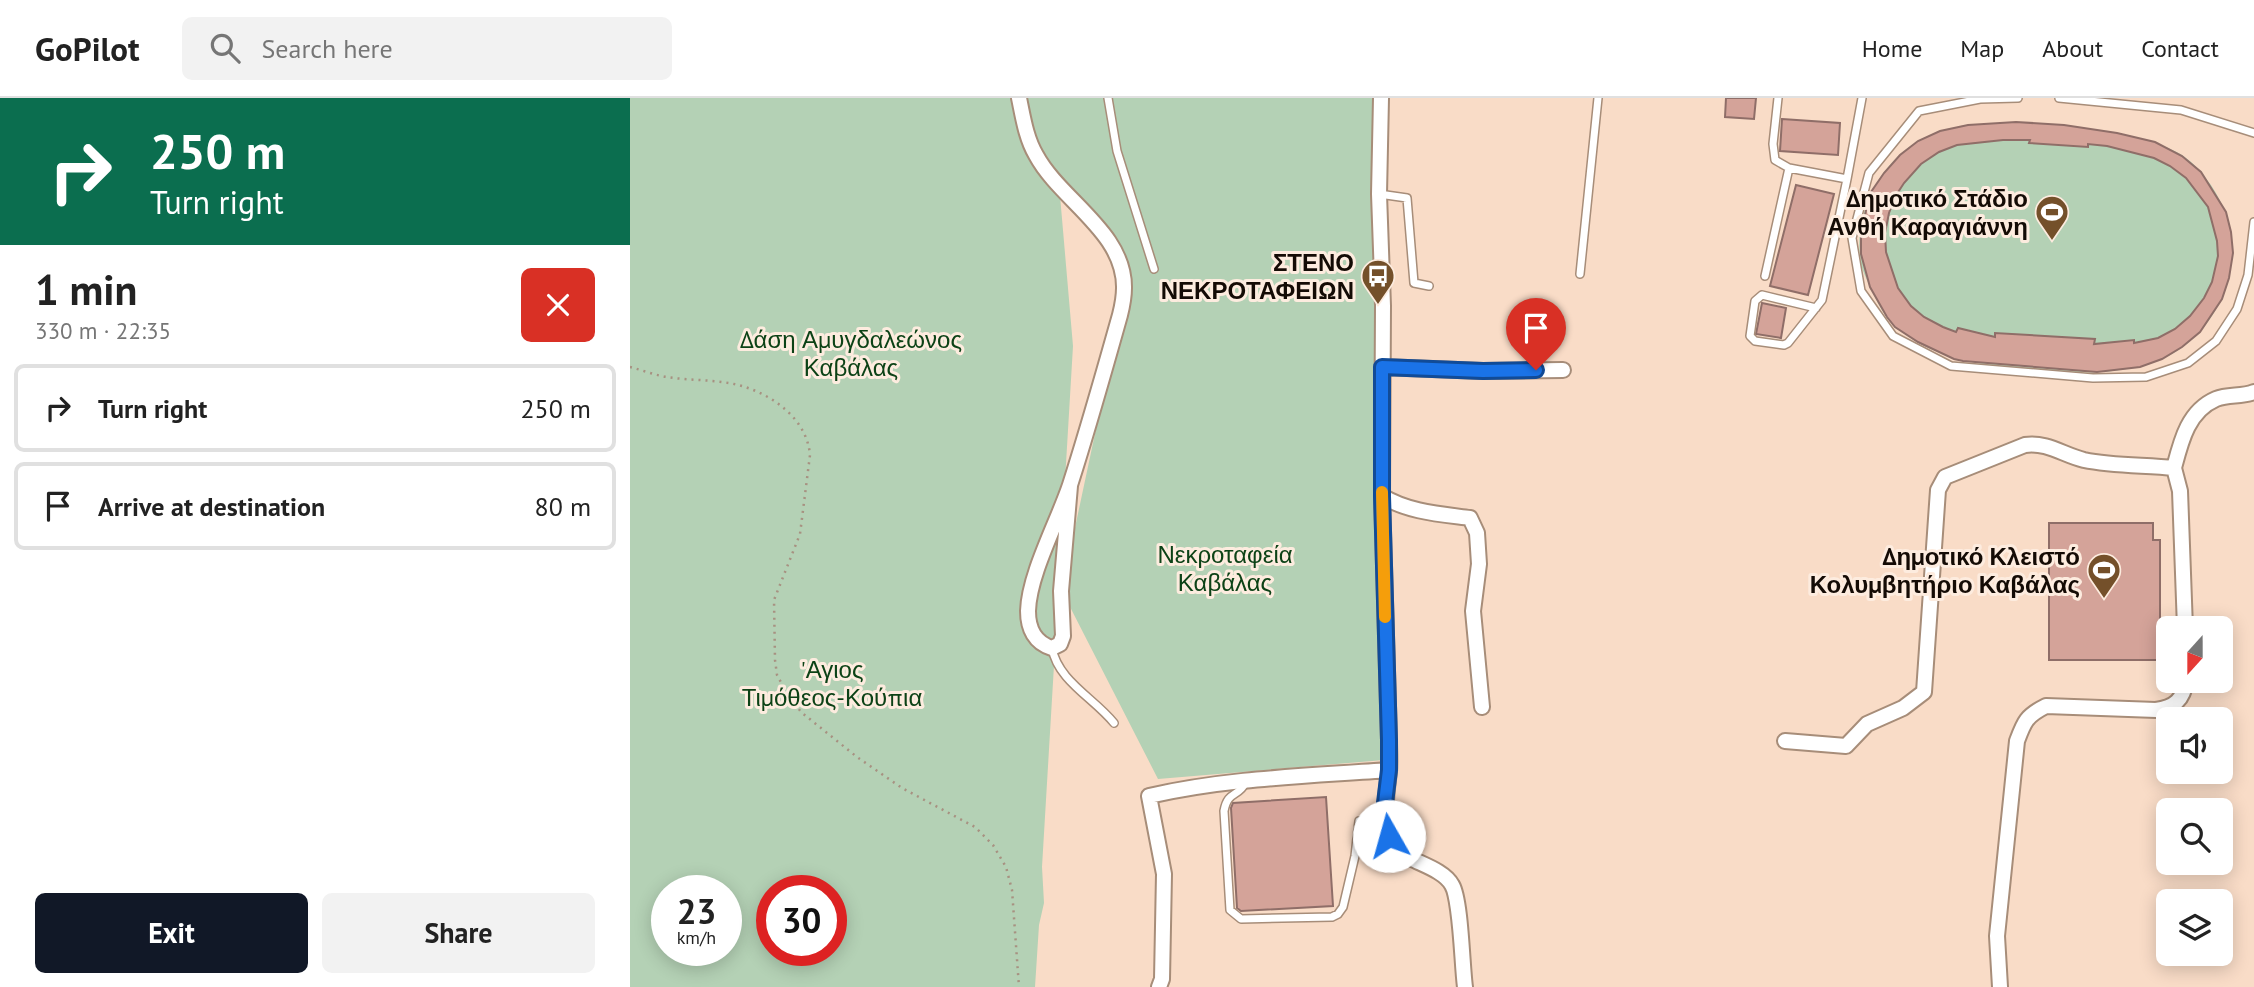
<!DOCTYPE html>
<html lang="en">
<head>
<meta charset="utf-8">
<style>
	body { margin:0; font-family:"PT Sans",sans-serif; background:#f2f2f2; color:#222; height:100vh; display:flex; flex-direction:column; font-size:26px; white-space:nowrap }
	* { box-sizing:border-box; margin:0 }
	p { font-size:23px; color:#767676 }
	.icon { flex:none; width:38px; height:38px; fill:none; stroke:currentColor; stroke-width:2; stroke-linecap:round; stroke-linejoin:round }
	.map { position:relative; flex:1; overflow:hidden }
	.side { display:flex; flex-direction:column; background:#fff; width:630px }
	.side>* { flex:none }
	.guide { background:#0b6e4f; color:#fff; overflow:hidden }
	.needle { width:46px; rotate:201deg }
	.buttons { position:absolute; left:1526px; top:518px; display:grid; gap:14px }
	.buttons a { display:grid; place-items:center; width:77px; height:77px; border-radius:10px; background:#fff; box-shadow:0 4px 18px #0003; font-size:35px }
	.speed { position:absolute; left:21px; top:777px; display:flex; gap:14px; font-size:35px; font-weight:700; text-align:center }
	.speed>* { display:grid; place-content:center; width:91px; height:91px; border-radius:50%; background:#fff; box-shadow:0 4px 18px #0003; line-height:1 }
	.speed small { font-size:18px; font-weight:400 }
	.speed .limit { border:10px solid #d22; background:#fff; color:#111 }
	.pin { position:absolute; display:grid; place-items:center; width:60px; height:60px; color:#fff; margin:-72px -30px; border-radius:50% 50% 50% 0; rotate:-45deg; box-shadow:0 0 7px #0007 }
	.pin .icon { rotate:45deg }
	.me { position:absolute; width:77px; margin:-38px; rotate:353deg; stroke-linejoin:round; filter:drop-shadow(0 0 5px #0008) }
	.turn { display:flex; align-items:center; gap:24px; height:147px; padding:0 35px; font-size:32px }
	.turn .icon { width:91px; height:91px; stroke-width:2.5 }
	.turn b { display:block; font-size:49px; line-height:60px }
	.round { display:grid; place-items:center; flex:none; width:74px; height:74px; border-radius:10px; background:#f2f2f2 }
	.headline { display:flex; align-items:center; justify-content:space-between; height:119px; padding:0 35px }
	h1 { font-size:42px; font-weight:600; line-height:52px }
	.button { display:flex; gap:14px; margin-top:auto; padding:14px 35px }
	.button a { flex:1; height:80px; border-radius:10px; background:#111827; color:#fff; font-size:28px; font-weight:600; line-height:80px; text-align:center }
	.button a+a { background:#f2f2f2; color:#222 }
	ul { padding:0; list-style:none }
	li { display:flex; align-items:center; gap:21px; height:88px; margin:0 14px 10px; padding:0 21px; border:4px solid #e0e0e0; border-radius:10px }
	li div { flex:1 }
	li b { display:block; font-size:26px }
	li em { font-style:normal }
	header { display:flex; align-items:center; gap:42px; box-sizing:border-box; height:98px; padding:0 35px; background:#fff; border-bottom:2px solid #e0e0e0 }
	header strong { font-size:33px }
	nav { display:flex; gap:38px; margin-inline-start:auto; font-size:24px }
	.search { width:490px; height:63px; background:#f2f2f2; display:flex; align-items:center; gap:18px; box-sizing:border-box; padding:0 24px; border-radius:10px; color:#767676; font-size:26px }
	main { display:flex; flex:1; min-height:0 }
	.map>svg:first-child { display:block }
	.green { fill:#b4d1b5; fill-rule:evenodd }
	.building { fill:#d4a399; stroke:#8f6e68; stroke-width:2; fill-rule:evenodd }
	.lines { fill:none; stroke-linecap:round; stroke-linejoin:round }
	.lane-casing { stroke:#a78d79; stroke-width:10 }
	.street-casing { stroke:#a78d79; stroke-width:18 }
	.path { stroke:#a79181; stroke-width:2.5; stroke-dasharray:2 5; stroke-linecap:butt }
	.lane { stroke:#fff; stroke-width:7 }
	.street { stroke:#fff; stroke-width:14 }
	.route-casing { stroke:#114b97; stroke-width:18 }
	.route { stroke:#1a73e8; stroke-width:12 }
	.slow { stroke:#f59e0b; stroke-width:12 }
	.labels { text-anchor:middle; dominant-baseline:central; stroke-width:6; stroke-linejoin:round; paint-order:stroke }
	.poi-label { font-size:24px; font-weight:bold; fill:#140b05; stroke:#fdecdf; text-anchor:end }
	.park-label { font-size:24px; fill:#0c4216; stroke:#fdecdf }
</style>
</head>
<body>
<header>
<strong>GoPilot</strong>
<div class="search"><svg class="icon" aria-label="search" viewBox="0 0 24 24"><circle cx="10" cy="10" r="6"/><path d="M15 15l6 6"/></svg>Search here</div>
<nav><a>Home</a><a>Map</a><a>About</a><a>Contact</a></nav>
</header>
<main>
<section class="side">
<div class="guide">
<div class="turn"><svg class="icon" aria-label="right" viewBox="0 0 24 24"><path d="M7 20v-9h11M14 6l5 5-5 5"/></svg><div><b>250 m</b>Turn right</div></div>
</div>
<div class="headline"><div><h1>1 min</h1><p>330 m · 22:35</p></div><a class="round" style="background:#d93025;color:#fff"><svg class="icon" aria-label="close" viewBox="0 0 24 24"><path d="M6 6l12 12M18 6L6 18"/></svg></a></div>
<ul>
<li><svg class="icon" aria-label="right" viewBox="0 0 24 24"><path d="M7 20v-9h11M14 6l5 5-5 5"/></svg><div><b>Turn right</b></div><em>250 m</em></li>
<li><svg class="icon" aria-label="arrive" viewBox="0 0 24 24"><path d="M6 21V4h12l-3 4 3 4H6"/></svg><div><b>Arrive at destination</b></div><em>80 m</em></li>
</ul>
<div class="button"><a>Exit</a><a>Share</a></div>
</section>
<div class="map">
<svg width="1624" height="889" viewBox="0 0 1624 889">
	<rect width="100%" height="100%" fill="#f9dcc7"/>
	<path class="green" d="M 0,0 L 744,0 L 754,662 L 528,681 L 438,505 L 436,472 L 493,204 L 495,165 L 429,86 L 443,248 L 412,769 L 414,805 L 409,827 L 405,889 L 0,889 ZM 37,793 L 96,793 L 96,852 L 37,852 ZM 142,793 L 201,793 L 201,852 L 142,852 Z
		M 1386,24 C 1414,28 1442,32 1470,36 C 1498,40 1527,42 1552,57 C 1564,65 1573,76 1581,87 C 1623,148 1597,236 1527,263 C 1489,277 1445,276 1406,272 C 1356,268 1307,263 1267,230 C 1256,221 1249,208 1243,195 C 1239,186 1233,175 1231,166 C 1222,119 1248,67 1288,43 C 1318,26 1353,26 1386,24 Z"/>
	<path class="building" d="M 1096,0 L 1126,0 L 1124,21 L 1095,19 Z
		M 1152,21 L 1210,25 L 1208,57 L 1150,53 Z
		M 1386,24 L 1434,27 L 1487,35 L 1525,44 L 1552,58 L 1571,74 L 1596,114 L 1601,134 L 1603,155 L 1599,180 L 1592,201 L 1570,234 L 1552,249 L 1532,261 L 1510,269 L 1467,274 L 1333,263 L 1324,261 L 1288,244 L 1265,229 L 1257,219 L 1240,189 L 1231,156 L 1231,138 L 1237,107 L 1241,94 L 1254,75 L 1270,57 L 1288,43 L 1310,33 L 1338,27 ZM 1373,42 L 1400,42 L 1399,45 L 1458,49 L 1458,46 L 1477,48 L 1524,60 L 1540,68 L 1556,80 L 1578,109 L 1587,143 L 1588,158 L 1582,184 L 1574,200 L 1560,218 L 1545,231 L 1528,240 L 1504,245 L 1504,242 L 1464,246 L 1465,241 L 1365,235 L 1365,239 L 1328,230 L 1326,234 L 1313,229 L 1294,219 L 1281,208 L 1268,190 L 1256,154 L 1255,135 L 1259,115 L 1265,99 L 1274,85 L 1291,66 L 1309,54 L 1327,47 Z
		M 1166,87 L 1204,96 L 1178,197 L 1140,188 Z
		M 1132,205 L 1156,210 L 1151,240 L 1126,236 Z
		M 1419,425 L 1523,425 L 1523,442 L 1530,442 L 1530,562 L 1419,562 Z
		M 696,699 L 703,808 L 611,813 L 607,810 L 601,710 L 603,705 Z"/>
	<g class="lines">
		<defs>
			<path id="lane" d="M 478,0 L 487,53 L 524,171
				M 1148,0 L 1143,46 L 1145,62 L 1159,70 L 1217,81 L 1232,0
				M 1388,0 L 1350,1 L 1289,13 L 1239,75 L 1222,140 L 1231,193 L 1263,238 L 1321,268 L 1463,280 L 1516,279 L 1558,265 L 1586,243 L 1607,211 L 1618,177 L 1624,124
				M 1429,0 L 1551,12 L 1624,35
				M 749,96 L 777,100 L 784,185 L 799,188
				M 950,176 L 968,0
				M 1135,178 L 1159,70
				M 1186,210 L 1132,197 L 1125,203 L 1120,238 L 1125,243 L 1154,247 L 1158,245 L 1192,202 L 1217,81
				M 422,550 C 428,583 464,600 484,625
				M 616,684 C 608,700 598,692 594,713 L 600,812 L 611,821 L 702,819 L 708,816 L 713,809 L 725,758 L 729,723"/>
			<path id="street" d="M 389,0 C 393,19 396,40 406,57 C 430,102 495,134 494,190 C 494,199 492,209 490,217 C 474,274 458,331 440,387 C 428,423 399,476 398,513 C 398,531 405,545 422,550 L 430,546 L 433,538 L 431,493 L 440,388
				M 751,0 L 749,96 L 753,208 L 752,398 L 759,642 C 759,652 760,663 759,674 C 755,706 748,743 782,761 C 794,767 815,774 822,787 C 831,802 832,868 835,889
				M 752,269 L 853,273 L 933,272
				M 1544,370 C 1551,343 1558,313 1586,301 C 1598,296 1612,299 1624,294
				M 752,398 C 778,414 809,416 840,420 L 847,435 L 849,466 L 843,513 L 852,609
				M 1155,643 L 1216,648 L 1237,626 L 1273,610 L 1294,594 L 1308,392 L 1315,379 L 1395,347 C 1418,344 1433,357 1454,362 C 1483,368 1515,367 1544,370 L 1550,393 L 1555,530
				M 529,889 L 532,881 L 534,776 L 519,698 C 597,680 679,678 759,672
				M 1370,889 L 1367,838 L 1387,643 C 1394,624 1396,618 1416,608 L 1526,612 C 1545,609 1553,602 1556,583"/>
		</defs>
		<use href="#lane" class="lane-casing"/>
		<use href="#street" class="street-casing"/>
		<path class="path" d="M 0,269 C 12,272 24,277 37,279 C 61,283 88,281 112,288 C 145,298 177,322 180,357 L 170,436 L 144,502 L 145,562 L 147,577 L 154,590 L 171,614 L 227,659 L 272,690 L 345,729 L 363,747 L 376,769 L 382,792 L 389,889"/>
		<use href="#lane" class="lane"/>
		<use href="#street" class="street"/>
	</g>
	<g class="lines">
		<defs>
			<path id="route" d="M 759,738 L 754,713 L 759,672 L 759,642 L 752,398 L 752,269 L 853,273 L 906,272"/>
		</defs>
		<use href="#route" class="route-casing"/>
		<use href="#route" class="route"/>
		<path class="slow" d="M 752,394 L 755,519"/>
	</g>
	<defs>
		<symbol id="stadium-pin" viewBox="-11 -11 22 30"><path d="M0 17L-7.5 6A9.5 9.5 0 1 1 7.5 6Z" fill="#74502a" stroke="#fdecdf"/><path d="M0-5a6.5 5 0 1 0 0 10a6.5 5 0 1 0 0-10ZM-3.5-1.8h7v3.6h-7Z" fill="#fff"/></symbol>
		<symbol id="bus-pin" viewBox="-11 -11 22 30"><path d="M0 17L-7.5 6A9.5 9.5 0 1 1 7.5 6Z" fill="#74502a" stroke="#fdecdf"/><path d="M-5-6H5V4H4V6H2V4H-2V6H-4V4H-5ZM-3.5-4V0h7V-4ZM-3.5 1.2v1.5H-2V1.2ZM2 1.2v1.5H3.5V1.2Z" fill="#fff"/></symbol>
	</defs>
	<g fill-rule="evenodd">
		<use href="#stadium-pin" x="1403" y="95" width="38" height="52"/>
		<use href="#bus-pin" x="729" y="159" width="38" height="52"/>
		<use href="#stadium-pin" x="1455" y="453" width="38" height="52"/>
	</g>
	<g class="labels">
		<g class="poi-label">
			<text x="1398" y="100">Δημοτικό Στάδιο<tspan x="1398" dy="28">Ανθή Καραγιάννη</tspan></text>
			<text x="724" y="164">ΣΤΕΝΟ<tspan x="724" dy="28">ΝΕΚΡΟΤΑΦΕΙΩΝ</tspan></text>
			<text x="1450" y="458">Δημοτικό Κλειστό<tspan x="1450" dy="28">Κολυμβητήριο Καβάλας</tspan></text>
		</g>
		<g class="park-label">
			<text x="221" y="241">Δάση Αμυγδαλεώνος<tspan x="221" dy="28">Καβάλας</tspan></text>
			<text x="595" y="456">Νεκροταφεία<tspan x="595" dy="28">Καβάλας</tspan></text>
			<text x="202" y="571">'Αγιος<tspan x="202" dy="28">Τιμόθεος-Κούπια</tspan></text>
		</g>
	</g>
</svg>
<div class="buttons">
<a><svg class="needle" viewBox="-14 -14 28 28"><path d="M0-13l5 13h-10z" fill="#e53935"/><path d="M0 13l5-13h-10z" fill="#767676"/></svg></a>
<a><svg class="icon" aria-label="sound" viewBox="0 0 24 24"><path d="M4 9h4l5-4v14l-5-4H4zM17 9q2 3 0 6"/></svg></a>
<a><svg class="icon" aria-label="search" viewBox="0 0 24 24"><circle cx="10" cy="10" r="6"/><path d="M15 15l6 6"/></svg></a>
<a><svg class="icon" aria-label="layers" viewBox="0 0 24 24"><path d="M12 4l9 5-9 5-9-5zM3 14l9 5 9-5"/></svg></a>
</div>
<div class="speed"><div>23<small>km/h</small></div><div class="limit">30</div></div>
<div class="pin" style="left:906px;top:272px;background:#d93025"><svg class="icon" aria-label="arrive" viewBox="0 0 24 24"><path d="M6 21V4h12l-3 4 3 4H6"/></svg></div>
<svg class="me" style="left:759px;top:738px" viewBox="-20 -20 40 40"><circle r="19" fill="#fff"/><path d="M0-13L10 11 0 6-10 11z" fill="#1a73e8"/></svg>
</div>
</main>
</body>
</html>
